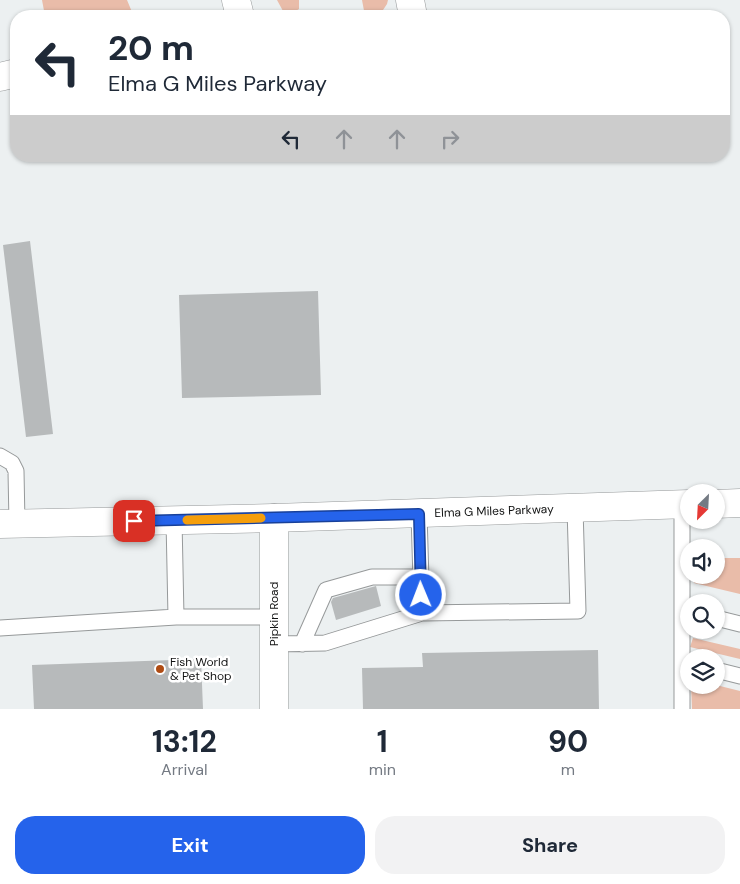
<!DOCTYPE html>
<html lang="en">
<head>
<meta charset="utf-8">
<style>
	body { margin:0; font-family:"DM Sans",sans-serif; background:#f2f2f3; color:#1f2937; height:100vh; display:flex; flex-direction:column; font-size:19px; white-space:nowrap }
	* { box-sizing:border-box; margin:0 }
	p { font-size:16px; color:#747a83 }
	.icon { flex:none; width:28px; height:28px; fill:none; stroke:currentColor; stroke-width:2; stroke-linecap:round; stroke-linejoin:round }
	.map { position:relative; height:709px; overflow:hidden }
	.drawer { display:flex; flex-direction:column; background:#fff; flex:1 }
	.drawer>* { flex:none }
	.top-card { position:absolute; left:10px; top:10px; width:720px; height:152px; border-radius:20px; box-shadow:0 1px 4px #0004; background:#fff; color:#1f2937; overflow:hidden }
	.needle { width:32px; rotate:204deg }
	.buttons { position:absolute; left:680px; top:484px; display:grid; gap:10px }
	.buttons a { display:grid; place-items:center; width:45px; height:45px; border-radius:50%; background:#fff; box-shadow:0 1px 4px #0004; font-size:25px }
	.pin { position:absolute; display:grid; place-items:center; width:42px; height:42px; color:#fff; margin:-21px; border-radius:10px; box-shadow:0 2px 8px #0006 }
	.me { position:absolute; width:55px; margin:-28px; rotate:359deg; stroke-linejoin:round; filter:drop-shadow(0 0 4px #0008) }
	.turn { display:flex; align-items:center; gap:18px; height:105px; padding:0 15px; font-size:22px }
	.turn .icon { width:65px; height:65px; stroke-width:2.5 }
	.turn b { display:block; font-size:35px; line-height:42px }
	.lanes { display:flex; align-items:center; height:48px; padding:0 15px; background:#0003; justify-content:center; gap:25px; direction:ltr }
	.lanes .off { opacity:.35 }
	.eta { display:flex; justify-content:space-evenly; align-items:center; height:85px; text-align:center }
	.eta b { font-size:30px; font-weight:700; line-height:35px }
	.primary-button { display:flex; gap:10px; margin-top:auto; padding:10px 15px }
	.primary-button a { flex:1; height:58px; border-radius:20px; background:#2563eb; color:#fff; font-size:20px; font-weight:700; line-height:58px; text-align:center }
	.primary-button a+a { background:#f2f2f3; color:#1f2937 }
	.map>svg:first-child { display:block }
	.green { fill:#e9bca9 }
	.building { fill:#b7babb }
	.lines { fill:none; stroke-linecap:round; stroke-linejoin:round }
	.service-casing { stroke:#96999a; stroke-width:17 }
	.minor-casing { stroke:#96999a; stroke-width:29 }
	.primary-casing { stroke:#96999a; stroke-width:29 }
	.service { stroke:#fff; stroke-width:15 }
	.minor { stroke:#fff; stroke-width:28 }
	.primary { stroke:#fff; stroke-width:28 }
	.route-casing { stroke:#184099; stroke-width:12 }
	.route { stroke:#2563eb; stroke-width:9 }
	.slow { stroke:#f59e0b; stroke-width:9 }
	.poi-dot { fill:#af4c14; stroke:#fff; stroke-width:2 }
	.labels { text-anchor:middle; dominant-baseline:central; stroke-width:5; stroke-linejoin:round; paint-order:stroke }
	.street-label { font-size:12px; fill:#111212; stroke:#fff }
	.poi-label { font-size:12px; fill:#111212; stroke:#fff; text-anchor:start }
</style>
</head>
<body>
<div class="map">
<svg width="740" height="709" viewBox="0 0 740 709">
	<rect width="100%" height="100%" fill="#ecf0f1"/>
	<path class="green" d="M 42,0 L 127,0 L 132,12 L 115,16 L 45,16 Z
		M 277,0 L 299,0 L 299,9 L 291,14 L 283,11 Z
		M 362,0 L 388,0 L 387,4 L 381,13 L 365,16 Z
		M 716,558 L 740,558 L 740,594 L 694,583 L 693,575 L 716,575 Z
		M 693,638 L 740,649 L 740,659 L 690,647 Z
		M 691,685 L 716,685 L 740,691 L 740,709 L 692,709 Z"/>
	<path class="building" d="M 30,241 L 53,434 L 26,437 L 3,245 Z
		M 318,291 L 321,395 L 182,398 L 179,295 Z
		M 376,586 L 381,606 L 336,620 L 331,602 L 333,598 Z
		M 598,650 L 599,709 L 363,709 L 362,668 L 423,667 L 422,653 Z
		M 201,659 L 203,709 L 34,709 L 32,665 Z"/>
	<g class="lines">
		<defs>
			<path id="service" d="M 0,456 L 12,463 L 16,471 L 17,523
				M 682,505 L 682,709
				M 419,514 L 422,613 L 578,611 L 575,508
				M 174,520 L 176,617
				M 716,618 L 740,624
				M 0,628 L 176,617 L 274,617
				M 274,644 L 325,643 L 422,613
				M 302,644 L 326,590 L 372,577 L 421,577
				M 716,670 L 740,676"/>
			<path id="minor" d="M 236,0 L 240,16
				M 410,0 L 413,16
				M 0,77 L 16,73
				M 274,709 L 274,518"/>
			<path id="primary" d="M 716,504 L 740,503
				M 0,524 L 274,518 L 689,504"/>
		</defs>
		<use href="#service" class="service-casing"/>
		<use href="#minor" class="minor-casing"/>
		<use href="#primary" class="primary-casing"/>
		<use href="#service" class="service"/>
		<use href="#minor" class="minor"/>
		<use href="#primary" class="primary"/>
	</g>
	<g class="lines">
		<defs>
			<path id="route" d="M 134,521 L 419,514 L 421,595"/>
		</defs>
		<use href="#route" class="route-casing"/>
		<use href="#route" class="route"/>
		<path class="slow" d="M 187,520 L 261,518"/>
	</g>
	<circle class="poi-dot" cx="160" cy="669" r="5"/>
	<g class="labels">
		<g class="street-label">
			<text transform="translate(494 511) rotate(-2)">Elma G Miles Parkway</text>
			<text transform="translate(274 614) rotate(-90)">Pipkin Road</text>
		</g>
		<g class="poi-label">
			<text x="170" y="662">Fish World<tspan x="170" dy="14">&amp; Pet Shop</tspan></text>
		</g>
	</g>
</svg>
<div class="buttons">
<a><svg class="needle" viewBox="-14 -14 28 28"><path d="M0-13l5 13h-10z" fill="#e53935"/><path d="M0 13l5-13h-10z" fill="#747a83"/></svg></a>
<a><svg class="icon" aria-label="sound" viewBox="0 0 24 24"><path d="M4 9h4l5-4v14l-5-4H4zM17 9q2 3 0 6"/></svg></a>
<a><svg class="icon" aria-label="search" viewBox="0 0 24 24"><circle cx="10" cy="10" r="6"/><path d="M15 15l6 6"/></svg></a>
<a><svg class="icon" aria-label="layers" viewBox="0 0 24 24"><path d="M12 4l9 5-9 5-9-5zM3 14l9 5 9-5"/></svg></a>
</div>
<div class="pin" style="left:134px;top:521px;background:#d93025"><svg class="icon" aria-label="arrive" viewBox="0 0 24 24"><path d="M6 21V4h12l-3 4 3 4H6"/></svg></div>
<svg class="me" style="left:421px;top:595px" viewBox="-20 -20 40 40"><circle r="17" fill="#2563eb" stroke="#fff" stroke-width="3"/><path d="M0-11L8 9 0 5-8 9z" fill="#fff"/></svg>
<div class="top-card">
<div class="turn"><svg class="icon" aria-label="left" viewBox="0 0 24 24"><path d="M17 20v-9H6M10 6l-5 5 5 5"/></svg><div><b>20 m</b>Elma G Miles Parkway</div></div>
<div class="lanes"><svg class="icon" aria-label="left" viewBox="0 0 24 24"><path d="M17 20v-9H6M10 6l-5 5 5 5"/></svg><svg class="icon off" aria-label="ahead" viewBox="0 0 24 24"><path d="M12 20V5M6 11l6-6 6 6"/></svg><svg class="icon off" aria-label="ahead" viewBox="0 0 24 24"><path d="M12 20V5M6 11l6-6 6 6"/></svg><svg class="icon off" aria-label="right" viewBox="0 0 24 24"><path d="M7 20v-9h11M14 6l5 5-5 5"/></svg></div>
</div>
</div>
<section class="drawer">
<div class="eta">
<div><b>13:12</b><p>Arrival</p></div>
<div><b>1</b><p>min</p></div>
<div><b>90</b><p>m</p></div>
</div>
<div class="primary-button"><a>Exit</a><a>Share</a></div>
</section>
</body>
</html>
